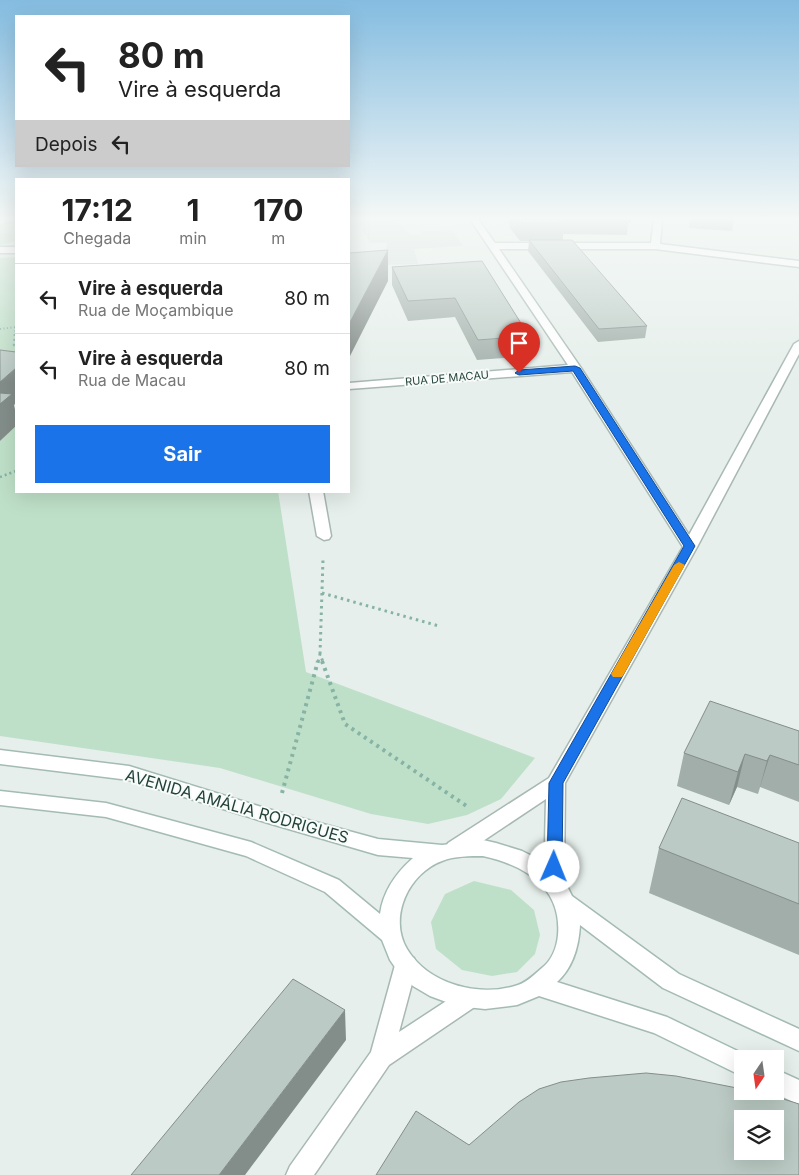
<!DOCTYPE html>
<html lang="pt">
<head>
<meta charset="utf-8">
<style>
	body { margin:0; font-family:Inter,sans-serif; background:#f6f6f6; color:#222; height:100vh; display:flex; flex-direction:column; font-size:19px; white-space:nowrap }
	* { box-sizing:border-box; margin:0 }
	p { font-size:16px; color:#767676 }
	.icon { flex:none; width:28px; height:28px; fill:none; stroke:currentColor; stroke-width:2; stroke-linecap:round; stroke-linejoin:round }
	.map { position:relative; flex:1; overflow:hidden }
	.sheet { position:absolute; left:15px; top:178px; width:335px; height:315px; display:flex; flex-direction:column; background:#fff; border-radius:0px; box-shadow:0 5px 20px #0002 }
	.sheet>* { flex:none }
	.banner { position:absolute; left:15px; top:15px; width:335px; height:152px; border-radius:0px; box-shadow:0 5px 20px #0002; background:#fff; color:#222; overflow:hidden }
	.needle { width:32px; rotate:193deg }
	.tools { position:absolute; left:734px; top:1050px; display:grid; gap:10px }
	.tools a { display:grid; place-items:center; width:50px; height:50px; border-radius:0px; background:#fff; box-shadow:0 5px 20px #0002; font-size:25px }
	.pin { position:absolute; display:grid; place-items:center; width:42px; height:42px; color:#fff; margin:-51px -21px; border-radius:50% 50% 50% 0; rotate:-45deg; box-shadow:0 0 5px #0007 }
	.pin .icon { rotate:45deg }
	.me { position:absolute; width:55px; margin:-28px; rotate:1deg; stroke-linejoin:round; filter:drop-shadow(0 0 4px #0008) }
	.turn { display:flex; align-items:center; gap:18px; height:105px; padding:0 20px; font-size:22px }
	.turn .icon { width:65px; height:65px; stroke-width:2.5 }
	.turn b { display:block; font-size:35px; line-height:42px }
	.then { display:flex; align-items:center; height:48px; padding:0 20px; background:#0003; gap:10px; font-size:19px }
	.eta { display:flex; justify-content:space-evenly; align-items:center; height:85px; text-align:center }
	.eta b { font-size:30px; font-weight:700; line-height:35px }
	.primary-button { display:flex; gap:10px; margin-top:auto; padding:10px 20px }
	.primary-button a { flex:1; height:58px; border-radius:0px; background:#1a73e8; color:#fff; font-size:20px; font-weight:700; line-height:58px; text-align:center }
	ul { padding:0; list-style:none }
	li { display:flex; align-items:center; gap:15px; height:70px; padding:0 20px; border-top:1px solid #e0e0e0 }
	li div { flex:1 }
	li b { display:block; font-size:19px }
	li em { font-style:normal }
	.map>svg:first-child { display:block }
	.built { fill:#d4dfda }
	.green { fill:#bfe0c8 }
	.lines { fill:none; stroke-linecap:round; stroke-linejoin:round }
	.minor-casing { stroke:#a8b8b2; stroke-width:3 }
	.secondary-casing { stroke:#a4bbb3; stroke-width:3 }
	.path-far3 { stroke:#86b3a5; stroke-width:2; stroke-dasharray:1 2.5; stroke-linecap:butt }
	.path-far2 { stroke:#86b3a5; stroke-width:2.5; stroke-dasharray:2 3; stroke-linecap:butt }
	.path-far1 { stroke:#86b3a5; stroke-width:3; stroke-dasharray:2.5 4; stroke-linecap:butt }
	.path { stroke:#86b3a5; stroke-width:4; stroke-dasharray:3 4.5; stroke-linecap:butt }
	.minor { fill:#fff; fill-rule:evenodd }
	.secondary { fill:#fff; fill-rule:evenodd }
	.wall { fill:#a1aea9 }
	.shaded-wall { fill:#838d89 }
	.building { fill:#bbcac4; stroke:#838d89; fill-rule:evenodd }
	.route { fill:#1a73e8; stroke:#114b97 }
	.slow { fill:#f59e0b }
	.labels { text-anchor:middle; dominant-baseline:central; stroke-width:4; stroke-linejoin:round; paint-order:stroke }
	.far-street-label { font-size:11px; fill:#24423a; stroke:#f7fbf9 }
	.near-street-label { font-size:16px; fill:#24423a; stroke:#f7fbf9 }
</style>
</head>
<body>
<div class="map">
<svg width="799" height="1175" viewBox="0 0 799 1175">
	<rect width="100%" height="100%" fill="#e6efeb"/>
	<path class="built" d="M 369,219 L 396,219 L 410,235 L 422,235 L 420,231 L 452,230 L 463,246 L 414,249 L 418,264 L 381,265 L 386,254 L 387,243 L 370,243 L 357,220 Z"/>
	<path class="green" d="M 16,219 L 16,241 L 0,245 L 0,224 Z
		M 16,257 L 16,373 L 0,369 L 0,258 Z
		M 16,426 L 16,491 L 278,491 L 306,672 L 535,758 L 501,799 L 467,815 L 428,824 L 371,814 L 220,768 L 0,736 L 0,441 Z
		M 474,881 L 511,890 L 534,910 L 540,935 L 535,954 L 517,972 L 492,976 L 462,970 L 436,949 L 431,922 L 445,894 Z"/>
	<g class="lines">
		<defs>
			<path id="minor" d="M 470,219 L 478,219 L 495,243 L 651,243 L 654,219 L 662,219 L 660,244 L 799,261 L 799,267 L 655,249 L 499,249 L 581,368 L 689,535 L 794,344 L 799,341 L 799,354 L 697,547 L 565,783 L 564,884 L 561,890 L 554,892 L 547,890 L 544,884 L 546,799 L 462,855 L 455,857 L 448,855 L 445,849 L 448,843 L 549,778 L 683,547 L 572,372 L 349,389 L 349,383 L 568,365 Z
				M 0,247 L 16,247 L 16,253 L 0,253 Z
				M 309,491 L 323,491 L 331,536 L 329,539 L 324,540 L 317,536 Z
				M 406,955 L 414,958 L 417,965 L 399,1032 L 460,992 L 468,989 L 476,992 L 479,999 L 476,1006 L 389,1065 L 314,1175 L 286,1175 L 290,1166 L 371,1052 L 395,965 L 398,958 Z"/>
			<path id="secondary" d="M 0,750 L 129,766 L 268,809 L 378,839 L 442,845 L 483,840 L 496,843 L 522,851 L 540,860 L 555,872 L 567,886 L 572,896 L 679,974 L 799,1029 L 799,1051 L 663,988 L 580,925 C 579,945 573,968 557,982 L 667,1017 L 750,1057 L 751,1059 L 742,1059 L 742,1076 L 654,1033 L 539,996 L 517,1005 L 485,1009 L 457,1006 L 430,996 L 413,986 L 399,973 L 390,960 L 382,940 L 325,892 L 246,856 L 106,817 L 0,805 L 0,791 L 106,803 L 251,842 L 339,880 L 380,914 C 383,891 396,873 413,858 L 378,855 L 268,823 L 129,780 L 0,764 ZM 483,856 C 524,865 562,887 558,935 C 557,947 552,960 542,968 C 535,974 527,982 518,985 C 479,998 428,984 407,949 C 388,917 409,873 442,861 C 455,856 470,856 483,856 Z
				M 775,1069 L 799,1080 L 799,1105 L 771,1091 L 775,1091 Z"/>
		</defs>
		<use href="#minor" class="minor-casing"/>
		<use href="#secondary" class="secondary-casing"/>
		<path class="path-far3" d="M 0,329 L 16,327
			M 15,335 L 15,327"/>
		<path class="path-far2" d="M 15,334 L 14,345 L 16,346
			M 0,477 L 16,471"/>
		<path class="path-far1" d="M 322,593 L 439,626
			M 320,654 L 323,559
			M 318,662 L 320,654 L 323,662"/>
		<path class="path" d="M 322,661 L 345,724 L 468,807
			M 282,793 L 318,661"/>
		<use href="#minor" class="minor"/>
		<use href="#secondary" class="secondary"/>
	</g>
	<path class="wall" d="M 508,219 L 631,219 L 631,223 L 628,223 L 627,235 L 563,234 L 563,240 L 647,326 L 645,338 L 598,342 L 528,251 L 529,241 L 520,241 L 510,228 Z
		M 690,219 L 734,219 L 732,231 L 689,228 Z
		M 482,261 L 529,336 L 528,356 L 477,360 L 455,317 L 408,321 L 392,285 L 392,267 Z
		M 799,731 L 799,802 L 760,787 L 758,794 L 737,787 L 729,805 L 677,786 L 684,753 Z
		M 799,843 L 799,955 L 649,893 L 659,848 Z"/>
	<path class="shaded-wall" d="M 388,250 L 388,281 L 349,358 L 349,324 Z
		M 16,368 L 16,403 L 14,405 L 16,414 L 16,426 L 0,441 L 0,382 Z
		M 745,754 L 737,787 L 729,805 L 738,772 Z
		M 770,755 L 760,787 L 758,794 L 767,761 Z
		M 345,1010 L 346,1040 L 245,1175 L 219,1175 Z"/>
	<path class="building" d="M 518,219 L 561,219 L 564,223 L 522,223 Z
		M 529,240 L 572,240 L 647,326 L 599,329 Z
		M 388,250 L 349,324 L 349,253 Z
		M 482,261 L 529,336 L 478,340 L 455,298 L 408,301 L 392,267 Z
		M 0,350 L 16,352 L 16,368 L 0,382 Z
		M 0,393 L 12,394 L 0,404 Z
		M 710,701 L 799,731 L 799,765 L 770,755 L 767,761 L 745,754 L 738,772 L 684,753 Z
		M 682,798 L 799,843 L 799,904 L 659,848 Z
		M 293,979 L 345,1010 L 219,1175 L 131,1175 Z
		M 646,1073 L 676,1076 L 742,1089 L 742,1091 L 753,1091 L 771,1095 L 799,1104 L 799,1175 L 376,1175 L 416,1111 L 469,1145 L 519,1102 L 539,1089 L 561,1082 L 589,1078 ZM 742,1119 L 775,1119 L 775,1151 L 742,1151 Z"/>
	<linearGradient id="sky" x2="0" y2="1"><stop stop-color="#84bce0"/><stop offset="0.57" stop-color="#f4f8f6"/><stop offset="1" stop-color="#f4f8f6" stop-opacity="0"/></linearGradient>
	<rect width="799" height="383" fill="url(#sky)"/>
	<path class="route" d="M 575,366 L 580,368 L 695,546 L 563,783 L 562,867 L 560,872 L 554,874 L 549,872 L 547,867 L 549,783 L 684,546 L 573,371 L 519,375 L 515,373 L 519,370 Z"/>
	<path class="slow" d="M 679,562 L 685,565 L 624,674 L 622,677 L 613,677 L 611,674 L 674,565 Z"/>
	<g class="labels">
		<g class="far-street-label">
			<text transform="translate(447 378) rotate(-5)">RUA DE MACAU</text>
		</g>
		<g class="near-street-label">
			<text transform="translate(237 806) rotate(16)">AVENIDA AMÁLIA RODRIGUES</text>
		</g>
	</g>
</svg>
<div class="tools">
<a><svg class="needle" viewBox="-14 -14 28 28"><path d="M0-13l5 13h-10z" fill="#e53935"/><path d="M0 13l5-13h-10z" fill="#767676"/></svg></a>
<a><svg class="icon" aria-label="layers" viewBox="0 0 24 24"><path d="M12 4l9 5-9 5-9-5zM3 14l9 5 9-5"/></svg></a>
</div>
<div class="pin" style="left:519px;top:373px;background:#d93025"><svg class="icon" aria-label="arrive" viewBox="0 0 24 24"><path d="M6 21V4h12l-3 4 3 4H6"/></svg></div>
<svg class="me" style="left:554px;top:867px" viewBox="-20 -20 40 40"><circle r="19" fill="#fff"/><path d="M0-13L10 11 0 6-10 11z" fill="#1a73e8"/></svg>
<div class="banner">
<div class="turn"><svg class="icon" aria-label="left" viewBox="0 0 24 24"><path d="M17 20v-9H6M10 6l-5 5 5 5"/></svg><div><b>80 m</b>Vire à esquerda</div></div>
<div class="then">Depois<svg class="icon" aria-label="left" viewBox="0 0 24 24"><path d="M17 20v-9H6M10 6l-5 5 5 5"/></svg></div>
</div>
<section class="sheet">
<div class="eta">
<div><b>17:12</b><p>Chegada</p></div>
<div><b>1</b><p>min</p></div>
<div><b>170</b><p>m</p></div>
</div>
<ul>
<li><svg class="icon" aria-label="left" viewBox="0 0 24 24"><path d="M17 20v-9H6M10 6l-5 5 5 5"/></svg><div><b>Vire à esquerda</b><p>Rua de Moçambique</p></div><em>80 m</em></li>
<li><svg class="icon" aria-label="left" viewBox="0 0 24 24"><path d="M17 20v-9H6M10 6l-5 5 5 5"/></svg><div><b>Vire à esquerda</b><p>Rua de Macau</p></div><em>80 m</em></li>
</ul>
<div class="primary-button"><a>Sair</a></div>
</section>
</div>
</body>
</html>
